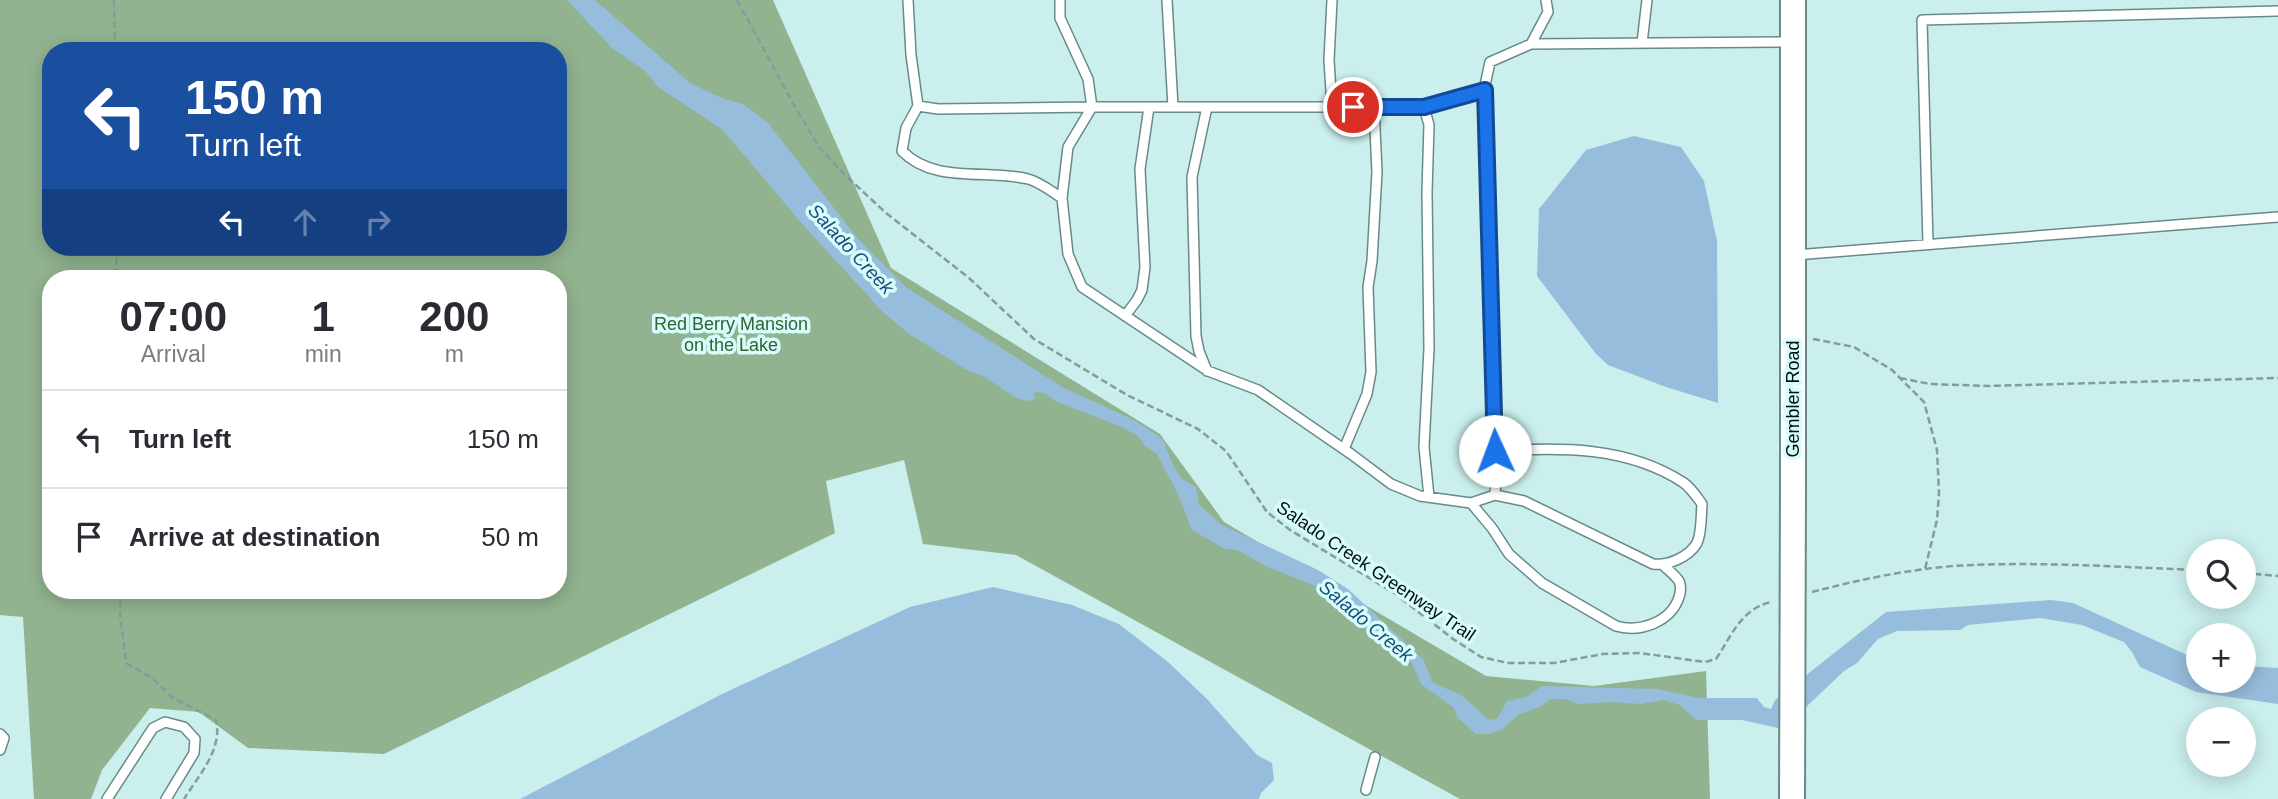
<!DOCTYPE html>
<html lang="en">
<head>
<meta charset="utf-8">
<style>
	body { margin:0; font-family:Helvetica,sans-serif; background:#f2f2f3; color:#2b2b33; height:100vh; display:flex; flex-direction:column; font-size:26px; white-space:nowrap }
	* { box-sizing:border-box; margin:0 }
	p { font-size:23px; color:#7c7c81 }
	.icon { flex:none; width:38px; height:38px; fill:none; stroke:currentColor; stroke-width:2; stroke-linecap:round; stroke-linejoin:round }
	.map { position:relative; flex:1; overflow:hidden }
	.sheet { position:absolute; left:42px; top:270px; width:525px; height:329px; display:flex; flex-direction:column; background:#fff; border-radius:28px; box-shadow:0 4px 18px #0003 }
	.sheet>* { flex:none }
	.top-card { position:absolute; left:42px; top:42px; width:525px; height:214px; border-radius:28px; box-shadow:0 4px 18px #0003; background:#1a4fa0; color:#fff; overflow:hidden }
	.buttons { position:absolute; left:2186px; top:539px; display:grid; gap:14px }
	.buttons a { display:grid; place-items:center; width:70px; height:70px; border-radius:50%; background:#fff; box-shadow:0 4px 18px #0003; font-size:35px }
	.pin { position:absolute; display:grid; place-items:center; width:60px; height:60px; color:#fff; margin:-30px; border:4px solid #fff; border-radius:50%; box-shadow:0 2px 7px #0007 }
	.me { position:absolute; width:77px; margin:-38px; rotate:358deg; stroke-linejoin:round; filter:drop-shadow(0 0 5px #0008) }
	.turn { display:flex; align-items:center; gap:24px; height:147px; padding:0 28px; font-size:32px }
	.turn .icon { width:91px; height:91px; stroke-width:2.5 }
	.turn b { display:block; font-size:49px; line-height:60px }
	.lanes { display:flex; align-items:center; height:66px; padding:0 28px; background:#0003; justify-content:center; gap:35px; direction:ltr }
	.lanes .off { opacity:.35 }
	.eta { display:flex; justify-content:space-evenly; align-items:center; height:119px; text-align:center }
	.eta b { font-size:42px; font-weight:600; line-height:49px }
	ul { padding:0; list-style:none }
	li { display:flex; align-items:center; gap:21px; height:98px; padding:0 28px; border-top:2px solid #e1e1e2 }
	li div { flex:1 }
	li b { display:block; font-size:26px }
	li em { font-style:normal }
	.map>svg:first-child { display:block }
	.forest { fill:#92b390; fill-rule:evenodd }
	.water { fill:#97bddd }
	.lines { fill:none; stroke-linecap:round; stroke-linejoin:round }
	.service-casing { stroke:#688a89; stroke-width:12 }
	.secondary-casing { stroke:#688a89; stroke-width:28 }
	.path { stroke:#829d9c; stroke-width:2.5; stroke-dasharray:7 3.5; stroke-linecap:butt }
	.service { stroke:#fff; stroke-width:9 }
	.secondary { stroke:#fff; stroke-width:24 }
	.secondary-bridge-casing { stroke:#688a89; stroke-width:28; stroke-linecap:butt }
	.secondary-bridge { stroke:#fff; stroke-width:24 }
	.route-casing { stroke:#114b97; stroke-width:18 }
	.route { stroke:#1a73e8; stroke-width:12 }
	.labels { text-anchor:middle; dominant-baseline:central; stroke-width:7; stroke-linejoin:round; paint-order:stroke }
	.park-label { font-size:18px; fill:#346332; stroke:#d7fcfb }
	.street-label { font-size:18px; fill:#030e0e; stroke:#d7fcfb }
	.water-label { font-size:19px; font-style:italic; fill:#15507a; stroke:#d7fcfb }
</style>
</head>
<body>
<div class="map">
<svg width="2278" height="799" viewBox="0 0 2278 799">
	<rect width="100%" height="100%" fill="#caefed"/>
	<path class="forest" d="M 0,0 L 773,0 L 891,268 L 1160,434 L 1224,522 L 1486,676 L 1594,686 L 1706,671 L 1710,799 L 1460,799 L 1016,555 L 923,544 L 904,460 L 826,481 L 835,533 L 384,754 L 248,748 L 199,712 L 150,708 L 102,770 L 91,799 L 34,799 L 23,617 L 0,615 ZM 51,51 L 558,51 L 558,247 L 51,247 ZM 51,278 L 558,278 L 558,590 L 51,590 Z"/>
	<path class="water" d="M 567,0 L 595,0 L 690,83 L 724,99 L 743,104 L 768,123 L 858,239 L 907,288 L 1064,388 L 1136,421 L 1154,433 L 1163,440 L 1173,465 L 1182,479 L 1196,487 L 1199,505 L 1222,525 L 1318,570 L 1348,589 L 1423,659 L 1433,683 L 1461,695 L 1489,720 L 1497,719 L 1507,701 L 1526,697 L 1542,686 L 1658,689 L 1698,698 L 1757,698 L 1764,707 L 1771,709 L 1775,700 L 1886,612 L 2051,600 L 2073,603 L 2198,660 L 2198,681 L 2244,681 L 2244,666 L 2278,668 L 2278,704 L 2196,692 L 2140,667 L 2132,652 L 2124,642 L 2082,625 L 2040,618 L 1968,625 L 1960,630 L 1897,631 L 1878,639 L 1857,663 L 1844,671 L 1786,726 L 1778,728 L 1742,720 L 1696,720 L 1680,705 L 1663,700 L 1641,704 L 1613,702 L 1578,704 L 1566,699 L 1550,699 L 1540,707 L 1519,714 L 1503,729 L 1489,734 L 1476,734 L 1457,717 L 1454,708 L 1421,684 L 1412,663 L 1386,650 L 1370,633 L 1349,607 L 1334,598 L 1328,591 L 1268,567 L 1237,550 L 1225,549 L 1192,530 L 1178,494 L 1157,454 L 1145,446 L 1138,436 L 1122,427 L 1055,401 L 1044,393 L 1036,392 L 1033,394 L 1036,399 L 1028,401 L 1016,398 L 983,376 L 965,369 L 908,333 L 882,311 L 804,226 L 723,130 L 658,87 L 645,71 L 612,48 Z
		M 1634,136 L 1681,147 L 1704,181 L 1717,241 L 1718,403 L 1666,387 L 1608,365 L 1596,354 L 1537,276 L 1539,209 L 1586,150 Z
		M 993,587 L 1072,605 L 1119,624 L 1168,662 L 1206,698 L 1257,755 L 1272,763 L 1274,780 L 1261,793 L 1259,799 L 520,799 L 722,694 L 910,607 Z"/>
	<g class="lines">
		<defs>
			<path id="service" d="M 908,0 L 911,55 L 918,106 L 906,128 L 902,151 C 934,184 987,169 1028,179 C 1040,182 1052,192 1062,198
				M 1167,0 L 1173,107
				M 1642,43 L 1647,0
				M 1531,44 L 1548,12 L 1546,0
				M 1484,90 L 1496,478 L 1495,495 L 1471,503 L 1420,496 L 1391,484 L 1351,454 L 1258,390 L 1208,371 L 1082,287 L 1068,254 L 1062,198 L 1068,147 L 1092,107 L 1424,107 L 1484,90 L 1490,62 L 1531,44 L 1792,42
				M 918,106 L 938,109 L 1092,107 L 1088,79 L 1060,18 L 1060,0
				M 1207,107 L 1192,177 L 1196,336 L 1199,351 L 1207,371
				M 1332,107 L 1329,60 L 1332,0
				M 1424,107 L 1429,125 L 1427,192 L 1429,348 L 1424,447 L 1429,497
				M 1928,244 L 1922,20 L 2278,11
				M 1795,255 L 2278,217
				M 1125,316 L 1137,300 L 1142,290 L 1145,267 L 1140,169 L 1149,107
				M 1344,449 L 1367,394 L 1371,372 L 1368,287 L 1372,261 L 1377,172 L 1374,107
				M 1495,495 L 1524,501 L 1653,564 C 1668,566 1689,557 1697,543 C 1702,532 1701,515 1702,504 C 1697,497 1691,488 1684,483 C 1628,446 1560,447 1495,451
				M 1471,503 L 1492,528 L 1509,554 L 1542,583 L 1616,626 C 1640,633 1671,622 1679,597 C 1681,592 1681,585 1679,581 C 1675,575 1668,570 1663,565
				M 0,734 L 4,738 L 0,750
				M 1366,790 L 1375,757
				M 107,799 L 153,728 L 165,722 L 184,727 L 195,739 L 194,753 L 166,799"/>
			<path id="secondary" d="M 1793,0 L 1793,483"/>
		</defs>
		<use href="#service" class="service-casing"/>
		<use href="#secondary" class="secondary-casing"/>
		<path class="path" d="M 114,0 L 115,51
			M 737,0 L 794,105 L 819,147 L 844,174 L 886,213 L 969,278 L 1034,339 L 1127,395 L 1198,429 L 1226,451 L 1267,512 L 1290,530 L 1394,593 L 1453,639 L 1481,657 L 1508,663 L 1554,663 L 1603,654 L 1640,653 L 1705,662 L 1716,659 C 1732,635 1741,609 1771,602
			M 116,247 L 117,278
			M 1813,339 L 1854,347 L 1892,370 L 1924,402 L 1937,450 L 1939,493 L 1937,520 L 1925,569
			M 1900,378 L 1930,384 L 1988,386 L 2278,378
			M 2244,573 L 2278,576
			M 121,590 L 120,614 L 126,663 L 152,678 L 173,698 L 216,720 C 223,749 199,775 184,799
			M 1812,592 C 1858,580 1905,570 1953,566 C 2034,561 2117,567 2198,570"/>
		<use href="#service" class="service"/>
		<use href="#secondary" class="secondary"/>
		<defs>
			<path id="secondary-bridge" d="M 1792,799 L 1793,483"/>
		</defs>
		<use href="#secondary-bridge" class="secondary-bridge-casing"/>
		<use href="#secondary-bridge" class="secondary-bridge"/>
	</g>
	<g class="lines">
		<defs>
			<path id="route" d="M 1353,107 L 1424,107 L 1485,90 L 1495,451"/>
		</defs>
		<use href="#route" class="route-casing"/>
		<use href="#route" class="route"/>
	</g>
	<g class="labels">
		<g class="park-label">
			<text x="731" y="324">Red Berry Mansion<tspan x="731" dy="21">on the Lake</tspan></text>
		</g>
		<g class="street-label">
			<text transform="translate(1793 399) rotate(-90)">Gembler Road</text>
			<text transform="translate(1376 571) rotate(34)">Salado Creek Greenway Trail</text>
		</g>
		<g class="water-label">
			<text transform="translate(851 249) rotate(47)">Salado Creek</text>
			<text transform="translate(1366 621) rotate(40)">Salado Creek</text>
		</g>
	</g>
</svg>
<div class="buttons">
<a><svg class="icon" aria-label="search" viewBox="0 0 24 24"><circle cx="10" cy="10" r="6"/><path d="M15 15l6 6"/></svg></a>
<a>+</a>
<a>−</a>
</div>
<div class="pin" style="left:1353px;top:107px;background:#d93025"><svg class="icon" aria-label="arrive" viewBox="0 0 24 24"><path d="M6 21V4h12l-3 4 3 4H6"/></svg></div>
<svg class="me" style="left:1495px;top:451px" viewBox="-20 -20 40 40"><circle r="19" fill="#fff"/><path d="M0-13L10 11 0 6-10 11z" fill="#1a73e8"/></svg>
<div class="top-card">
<div class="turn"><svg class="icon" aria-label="left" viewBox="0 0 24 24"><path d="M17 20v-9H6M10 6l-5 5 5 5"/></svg><div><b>150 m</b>Turn left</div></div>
<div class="lanes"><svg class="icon" aria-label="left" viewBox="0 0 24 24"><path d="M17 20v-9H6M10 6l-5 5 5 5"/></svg><svg class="icon off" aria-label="ahead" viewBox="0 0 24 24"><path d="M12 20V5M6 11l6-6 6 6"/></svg><svg class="icon off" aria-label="right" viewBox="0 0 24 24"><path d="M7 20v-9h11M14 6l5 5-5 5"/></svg></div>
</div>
<section class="sheet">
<div class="eta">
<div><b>07:00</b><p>Arrival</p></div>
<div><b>1</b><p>min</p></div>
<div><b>200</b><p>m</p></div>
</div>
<ul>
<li><svg class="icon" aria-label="left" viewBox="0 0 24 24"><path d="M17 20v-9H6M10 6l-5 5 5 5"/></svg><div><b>Turn left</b></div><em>150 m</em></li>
<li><svg class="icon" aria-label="arrive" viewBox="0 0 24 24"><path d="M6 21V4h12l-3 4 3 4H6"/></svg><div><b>Arrive at destination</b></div><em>50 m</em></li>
</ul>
</section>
</div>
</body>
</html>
